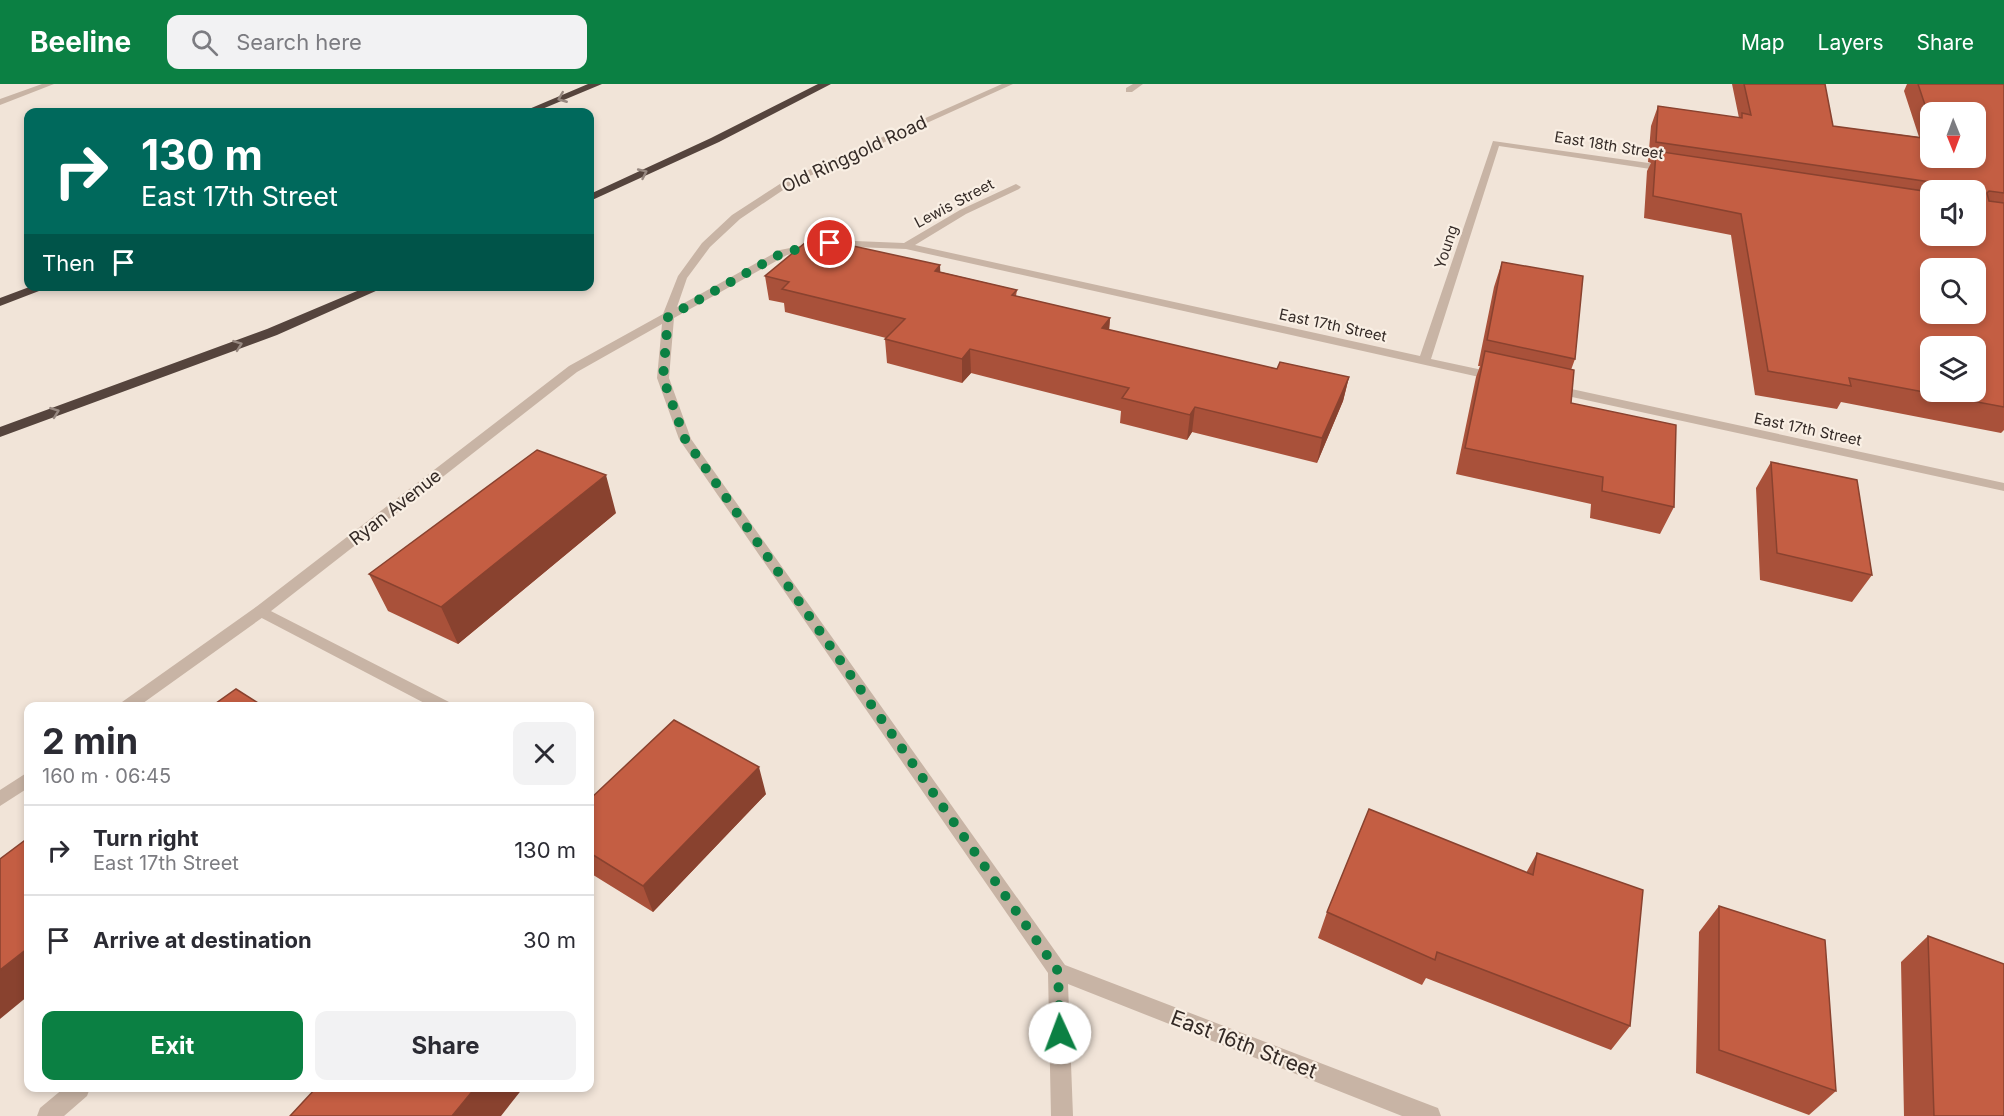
<!DOCTYPE html>
<html lang="en">
<head>
<meta charset="utf-8">
<style>
	body { margin:0; font-family:Inter,sans-serif; background:#f2f2f3; color:#2b2b33; height:100vh; display:flex; flex-direction:column; font-size:22px; white-space:nowrap }
	* { box-sizing:border-box; margin:0 }
	p { font-size:20px; color:#7c7c81 }
	.icon { flex:none; width:33px; height:33px; fill:none; stroke:currentColor; stroke-width:2; stroke-linecap:round; stroke-linejoin:round }
	.map { position:relative; flex:1; overflow:hidden }
	.panel { position:absolute; left:24px; top:618px; width:570px; height:390px; display:flex; flex-direction:column; background:#fff; border-radius:12px; box-shadow:0 3px 9px #0003 }
	.panel>* { flex:none }
	.guide { position:absolute; left:24px; top:24px; width:570px; height:183px; border-radius:12px; box-shadow:0 3px 9px #0003; background:#00695c; color:#fff; overflow:hidden }
	.needle { width:39px; rotate:179deg }
	.fabs { position:absolute; left:1920px; top:18px; display:grid; gap:12px }
	.fabs a { display:grid; place-items:center; width:66px; height:66px; border-radius:12px; background:#fff; box-shadow:0 3px 9px #0003; font-size:30px }
	.pin { position:absolute; display:grid; place-items:center; width:51px; height:51px; color:#fff; margin:-26px; border:3px solid #fff; border-radius:50%; box-shadow:0 2px 6px #0007 }
	.me { position:absolute; width:66px; margin:-33px; rotate:358deg; stroke-linejoin:round; filter:drop-shadow(0 0 4px #0008) }
	.turn { display:flex; align-items:center; gap:21px; height:126px; padding:0 18px; font-size:27px }
	.turn .icon { width:78px; height:78px; stroke-width:2.5 }
	.turn b { display:block; font-size:42px; line-height:51px }
	.then { display:flex; align-items:center; height:57px; padding:0 18px; background:#0003; gap:12px; font-size:22px }
	.round { display:grid; place-items:center; flex:none; width:63px; height:63px; border-radius:12px; background:#f2f2f3 }
	.summary { display:flex; align-items:center; justify-content:space-between; height:102px; padding:0 18px }
	h1 { font-size:36px; font-weight:700; line-height:45px }
	.button { display:flex; gap:12px; margin-top:auto; padding:12px 18px }
	.button a { flex:1; height:69px; border-radius:12px; background:#0b8043; color:#fff; font-size:24px; font-weight:700; line-height:69px; text-align:center }
	.button a+a { background:#f2f2f3; color:#2b2b33 }
	ul { padding:0; list-style:none }
	li { display:flex; align-items:center; gap:18px; height:90px; padding:0 18px; border-top:2px solid #e1e1e2 }
	li div { flex:1 }
	li b { display:block; font-size:22px }
	li em { font-style:normal }
	header { display:flex; align-items:center; gap:36px; box-sizing:border-box; height:84px; padding:0 30px; background:#0b8043; color:#fff }
	header strong { font-size:28px }
	nav { display:flex; gap:33px; margin-inline-start:auto; font-size:21px }
	.search { width:420px; height:54px; background:#f2f2f3; display:flex; align-items:center; gap:15px; box-sizing:border-box; padding:0 21px; border-radius:12px; color:#7c7c81; font-size:22px }
	.map>svg:first-child { display:block }
	.lines { fill:none; stroke-linecap:round; stroke-linejoin:round }
	.lane { fill:#c8b4a5; fill-rule:evenodd }
	.street { fill:#c8b4a5; fill-rule:evenodd }
	.highway { fill:#55443d; fill-rule:evenodd }
	.wall { fill:#a9513a; fill-rule:evenodd }
	.shaded-wall { fill:#89422f }
	.building { fill:#c45e43; stroke:#89422f; stroke-width:1.5; fill-rule:evenodd }
	.oneway { stroke:#978880 }
	.route { stroke:#0b8043; stroke-width:10; stroke-dasharray:0 18 }
	.labels { text-anchor:middle; dominant-baseline:central; stroke-width:4.5; stroke-linejoin:round; paint-order:stroke }
	.far-street-label { font-size:15px; fill:#342a26; stroke:#f9efe4 }
	.street-label { font-size:18px; fill:#342a26; stroke:#f9efe4 }
	.near-street-label { font-size:21px; fill:#342a26; stroke:#f9efe4 }
</style>
</head>
<body>
<header>
<strong>Beeline</strong>
<div class="search"><svg class="icon" aria-label="search" viewBox="0 0 24 24"><circle cx="10" cy="10" r="6"/><path d="M15 15l6 6"/></svg>Search here</div>
<nav><a>Map</a><a>Layers</a><a>Share</a></nav>
</header>
<div class="map">
<svg width="2004" height="1032" viewBox="0 0 2004 1032">
	<rect width="100%" height="100%" fill="#f1e4d8"/>
	<g class="lines">
		<path class="lane" d="M 261,522 L 449,618 L 451,622 L 430,622 L 256,531 L 253,527 L 256,523 Z
			M 64,1004 L 90,1004 L 87,1012 L 64,1032 L 37,1032 L 40,1024 Z"/>
		<path class="street" d="M 42,0 L 54,0 L 0,21 L 0,15 Z
			M 1002,0 L 1013,0 L 792,100 L 740,135 L 710,163 L 687,194 L 677,223 L 780,166 L 830,156 L 904,159 L 960,126 L 1016,100 L 1021,103 L 1019,105 L 966,130 L 915,161 L 1420,272 L 1493,57 L 1670,82 L 1675,85 L 1670,88 L 1499,62 L 1431,275 L 1501,290 L 1501,296 L 1497,297 L 906,165 L 830,162 L 787,171 L 674,234 L 669,294 L 691,355 L 1065,881 L 1430,1021 L 1438,1024 L 1441,1032 L 1402,1032 L 1068,900 L 1073,1032 L 1051,1032 L 1048,889 L 679,355 L 657,294 L 662,240 L 577,288 L 266,531 L 139,622 L 120,622 L 122,618 L 256,523 L 569,282 L 663,230 L 678,192 L 702,159 L 732,131 L 786,96 Z
			M 1133,0 L 1143,0 L 1132,8 L 1126,8 L 1126,4 Z
			M 1553,301 L 2004,399 L 2004,407 L 1549,308 L 1547,305 Z
			M 28,688 L 28,704 L 0,722 L 0,706 Z"/>
		<path class="highway" d="M 588,0 L 602,0 L 535,28 L 522,28 Z
			M 818,0 L 831,0 L 719,58 L 590,117 L 590,110 L 711,54 Z
			M 32,202 L 52,202 L 0,222 L 0,214 Z
			M 369,202 L 387,202 L 277,251 L 0,353 L 0,343 L 267,245 Z"/>
	</g>
	<path class="wall" d="M 1732,0 L 1825,0 L 1833,42 L 1919,53 L 1904,7 L 1907,0 L 2004,0 L 2004,346 L 2001,349 L 1841,318 L 1837,325 L 1755,311 L 1731,151 L 1644,134 L 1647,87 L 1651,79 L 1648,78 L 1651,42 L 1658,22 L 1739,34 ZM 1930,28 L 1976,74 L 1930,74 ZM 1930,106 L 1976,106 L 1930,152 Z
		M 1502,178 L 1575,275 L 1571,286 L 1571,319 L 1674,423 L 1660,450 L 1590,434 L 1591,420 L 1456,390 L 1476,293 L 1480,282 L 1478,282 L 1494,203 Z
		M 941,188 L 1017,206 L 1016,212 L 1110,234 L 1109,246 L 1277,285 L 1349,293 L 1343,317 L 1317,379 L 1192,348 L 1187,356 L 1120,339 L 1121,327 L 971,289 L 962,299 L 887,279 L 885,255 L 886,254 L 785,228 L 784,219 L 769,216 L 765,192 Z
		M 1771,378 L 1872,491 L 1852,518 L 1760,496 L 1756,404 Z
		M 616,429 L 458,560 L 388,527 L 369,490 Z
		M 766,710 L 653,828 L 590,789 L 590,715 Z
		M 1537,769 L 1630,942 L 1611,966 L 1426,894 L 1422,901 L 1318,854 L 1327,828 L 1526,789 Z
		M 1719,822 L 1836,1007 L 1809,1031 L 1696,989 L 1699,848 Z
		M 1928,852 L 2004,1032 L 1904,1032 L 1901,878 Z"/>
	<path class="shaded-wall" d="M 940,181 L 941,204 L 935,187 Z
		M 1110,234 L 1108,258 L 1102,244 Z
		M 970,265 L 971,289 L 962,299 L 962,275 Z
		M 1349,293 L 1343,317 L 1317,379 L 1322,354 Z
		M 1195,323 L 1192,348 L 1187,356 L 1190,331 Z
		M 606,391 L 616,429 L 458,560 L 441,523 Z
		M 759,683 L 766,710 L 653,828 L 643,802 Z
		M 28,864 L 28,912 L 0,935 L 0,886 Z
		M 475,1004 L 523,1004 L 501,1032 L 452,1032 Z"/>
	<path class="building" d="M 1744,0 L 1825,0 L 1833,42 L 1930,55 L 1930,74 L 1976,74 L 1976,28 L 1930,28 L 1930,36 L 1918,0 L 2004,0 L 2004,109 L 1989,107 L 1987,109 L 1989,117 L 2004,119 L 2004,323 L 1849,294 L 1851,302 L 1768,287 L 1741,130 L 1653,112 L 1656,67 L 1930,108 L 1930,152 L 1976,152 L 1976,106 L 1944,106 L 1944,100 L 1656,58 L 1658,22 L 1742,34 L 1742,29 L 1751,31 ZM 1930,184 L 1976,184 L 1976,230 L 1930,230 ZM 1930,262 L 1976,262 L 1976,308 L 1930,308 Z
		M 812,153 L 940,181 L 935,187 L 1017,206 L 1012,211 L 1110,234 L 1102,244 L 1277,285 L 1280,278 L 1349,293 L 1322,354 L 1195,323 L 1190,331 L 1122,314 L 1129,304 L 970,265 L 962,275 L 885,255 L 905,235 L 782,205 L 789,198 L 765,192 Z
		M 1502,178 L 1583,192 L 1575,275 L 1487,256 Z
		M 1485,267 L 1574,286 L 1571,319 L 1676,341 L 1674,423 L 1602,407 L 1603,393 L 1465,364 Z
		M 537,366 L 606,391 L 441,523 L 369,490 Z
		M 1771,378 L 1857,396 L 1872,491 L 1777,469 Z
		M 236,605 L 263,622 L 212,622 Z
		M 674,636 L 759,683 L 643,802 L 590,769 L 590,715 Z
		M 1369,725 L 1533,791 L 1537,769 L 1643,806 L 1630,942 L 1437,868 L 1435,876 L 1327,828 Z
		M 28,754 L 28,864 L 0,886 L 0,775 Z
		M 1719,822 L 1825,856 L 1836,1007 L 1719,966 Z
		M 1928,852 L 2004,880 L 2004,1032 L 1934,1032 Z
		M 316,1004 L 475,1004 L 452,1032 L 290,1032 Z"/>
	<defs><path id="oneway-chevron" d="M-2-3.5L2.5 0L-2 3.5" fill="none" stroke-width="1.6" stroke-linecap="round" stroke-linejoin="round" transform="scale(1.5)"/></defs>
	<g class="oneway">
		<use href="#oneway-chevron" transform="translate(562 14) rotate(158)"/>
		<use href="#oneway-chevron" transform="translate(643 89) rotate(-25)"/>
		<use href="#oneway-chevron" transform="translate(238 261) rotate(-20)"/>
		<use href="#oneway-chevron" transform="translate(55 328) rotate(-20)"/>
	</g>
	<g class="lines">
		<path class="route" d="M 830,159 L 784,168 L 668,233 L 663,294 L 685,355 L 1058,887 L 1060,949"/>
	</g>
	<g class="labels">
		<g class="far-street-label">
			<text transform="translate(1609 61) rotate(9)">East 18th Street</text>
			<text transform="translate(954 119) rotate(-28)">Lewis Street</text>
			<text transform="translate(1446 163) rotate(-72)">Young</text>
			<text transform="translate(1333 241) rotate(12)">East 17th Street</text>
			<text transform="translate(1808 345) rotate(12)">East 17th Street</text>
		</g>
		<g class="street-label">
			<text transform="translate(854 70) rotate(-25)">Old Ringgold Road</text>
			<text transform="translate(395 423) rotate(-38)">Ryan Avenue</text>
		</g>
		<g class="near-street-label">
			<text transform="translate(1244 960) rotate(21)">East 16th Street</text>
		</g>
	</g>
</svg>
<div class="fabs">
<a><svg class="needle" viewBox="-14 -14 28 28"><path d="M0-13l5 13h-10z" fill="#e53935"/><path d="M0 13l5-13h-10z" fill="#7c7c81"/></svg></a>
<a><svg class="icon" aria-label="sound" viewBox="0 0 24 24"><path d="M4 9h4l5-4v14l-5-4H4zM17 9q2 3 0 6"/></svg></a>
<a><svg class="icon" aria-label="search" viewBox="0 0 24 24"><circle cx="10" cy="10" r="6"/><path d="M15 15l6 6"/></svg></a>
<a><svg class="icon" aria-label="layers" viewBox="0 0 24 24"><path d="M12 4l9 5-9 5-9-5zM3 14l9 5 9-5"/></svg></a>
</div>
<div class="pin" style="left:830px;top:159px;background:#d93025"><svg class="icon" aria-label="arrive" viewBox="0 0 24 24"><path d="M6 21V4h12l-3 4 3 4H6"/></svg></div>
<svg class="me" style="left:1060px;top:949px" viewBox="-20 -20 40 40"><circle r="19" fill="#fff"/><path d="M0-13L10 11 0 6-10 11z" fill="#0b8043"/></svg>
<div class="guide">
<div class="turn"><svg class="icon" aria-label="right" viewBox="0 0 24 24"><path d="M7 20v-9h11M14 6l5 5-5 5"/></svg><div><b>130 m</b>East 17th Street</div></div>
<div class="then">Then<svg class="icon" aria-label="arrive" viewBox="0 0 24 24"><path d="M6 21V4h12l-3 4 3 4H6"/></svg></div>
</div>
<section class="panel">
<div class="summary"><div><h1>2 min</h1><p>160 m · 06:45</p></div><a class="round"><svg class="icon" aria-label="close" viewBox="0 0 24 24"><path d="M6 6l12 12M18 6L6 18"/></svg></a></div>
<ul>
<li><svg class="icon" aria-label="right" viewBox="0 0 24 24"><path d="M7 20v-9h11M14 6l5 5-5 5"/></svg><div><b>Turn right</b><p>East 17th Street</p></div><em>130 m</em></li>
<li><svg class="icon" aria-label="arrive" viewBox="0 0 24 24"><path d="M6 21V4h12l-3 4 3 4H6"/></svg><div><b>Arrive at destination</b></div><em>30 m</em></li>
</ul>
<div class="button"><a>Exit</a><a>Share</a></div>
</section>
</div>
</body>
</html>
